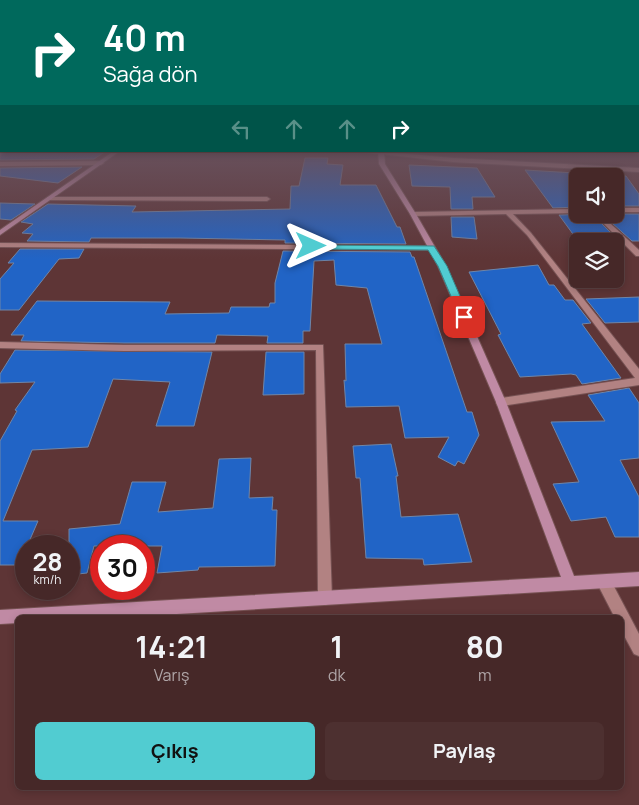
<!DOCTYPE html>
<html lang="tr">
<head>
<meta charset="utf-8">
<style>
	body { margin:0; font-family:Manrope,sans-serif; background:#4d3030; color:#f1f3f6; height:100vh; display:flex; flex-direction:column; font-size:19px; white-space:nowrap }
	* { box-sizing:border-box; margin:0 }
	p { font-size:16px; color:#b0a6a8 }
	.icon { flex:none; width:28px; height:28px; fill:none; stroke:currentColor; stroke-width:2; stroke-linecap:round; stroke-linejoin:round }
	.map { position:relative; flex:1; overflow:hidden }
	.drawer { position:absolute; left:15px; top:615px; width:609px; height:175px; display:flex; flex-direction:column; background:#462828; border-radius:8px; box-shadow:0 2px 8px #0003,0 0 0 1px #5e4445 }
	.drawer>* { flex:none }
	.hud { position:absolute; left:0px; top:0px; width:640px; height:152px; box-shadow:0 2px 8px #0003,0 0 0 1px #5e4445; background:#00695c; color:#fff; overflow:hidden }
	.controls { position:absolute; left:569px; top:168px; display:grid; gap:10px }
	.controls a { display:grid; place-items:center; width:55px; height:55px; border-radius:8px; background:#462828; box-shadow:0 2px 8px #0003,0 0 0 1px #5e4445; font-size:25px }
	.speed { position:absolute; left:15px; top:535px; display:flex; gap:10px; font-size:25px; font-weight:700; text-align:center }
	.speed>* { display:grid; place-content:center; width:65px; height:65px; border-radius:50%; background:#462828; box-shadow:0 2px 8px #0003,0 0 0 1px #5e4445; line-height:1 }
	.speed small { font-size:12px; font-weight:400 }
	.speed .limit { border:8px solid #d22; background:#fff; color:#111 }
	.pin { position:absolute; display:grid; place-items:center; width:42px; height:42px; color:#fff; margin:-21px; border-radius:10px; box-shadow:0 2px 8px #0006 }
	.me { position:absolute; width:55px; margin:-28px; rotate:90deg; stroke-linejoin:round; filter:drop-shadow(0 0 4px #0008) }
	.turn { display:flex; align-items:center; gap:18px; height:105px; padding:0 20px; font-size:22px }
	.turn .icon { width:65px; height:65px; stroke-width:2.5 }
	.turn b { display:block; font-size:35px; line-height:42px }
	.lanes { display:flex; align-items:center; height:48px; padding:0 20px; background:#0003; justify-content:center; gap:25px; direction:ltr }
	.lanes .off { opacity:.35 }
	.eta { display:flex; justify-content:space-evenly; align-items:center; height:85px; text-align:center }
	.eta b { font-size:30px; font-weight:700; line-height:35px }
	.primary-button { display:flex; gap:10px; margin-top:auto; padding:10px 20px }
	.primary-button a { flex:1; height:58px; border-radius:8px; background:#51ccd1; color:#111; font-size:20px; font-weight:700; line-height:58px; text-align:center }
	.primary-button a+a { background:#4d3030; color:#f1f3f6 }
	.map>svg:first-child { display:block }
	.building { fill:#2164c6; stroke:#6f86a9 }
	.lines { fill:none; stroke-linecap:round; stroke-linejoin:round }
	.street-casing { stroke:#765253; stroke-width:2 }
	.secondary-casing { stroke:#765253; stroke-width:2 }
	.street { fill:#b28282; fill-rule:evenodd }
	.secondary { fill:#c08aa4; fill-rule:evenodd }
	.route { fill:#51ccd1; stroke:#358588 }
</style>
</head>
<body>
<div class="map">
<svg width="639" height="805" viewBox="0 0 639 805">
	<rect width="100%" height="100%" fill="#5e3536"/>
	<path class="building" d="M 0,151 L 106,151 L 94,159 L 0,160 Z
		M 305,158 L 328,158 L 327,164 L 343,165 L 340,185 L 376,185 L 397,227 L 400,227 L 406,244 L 285,243 L 285,240 L 180,238 L 91,238 L 89,242 L 27,241 L 33,234 L 22,233 L 33,224 L 21,222 L 48,204 L 136,206 L 132,212 L 290,209 L 291,186 L 299,186 Z
		M 409,165 L 477,168 L 495,197 L 472,197 L 473,209 L 451,209 L 450,187 L 412,186 Z
		M 82,167 L 58,183 L 0,176 L 0,168 Z
		M 525,170 L 626,176 L 639,194 L 639,206 L 615,206 L 615,176 L 578,176 L 578,207 L 553,208 Z
		M 0,203 L 35,204 L 11,220 L 0,219 Z
		M 592,214 L 619,241 L 578,241 L 559,215 Z
		M 602,214 L 639,214 L 639,241 L 632,241 Z
		M 451,217 L 474,217 L 477,239 L 452,237 Z
		M 20,249 L 84,249 L 79,258 L 59,259 L 19,310 L 0,310 L 0,279 L 14,263 L 8,263 Z
		M 283,251 L 410,252 L 412,257 L 414,257 L 467,412 L 472,412 L 479,435 L 464,464 L 458,461 L 455,466 L 438,457 L 449,437 L 405,438 L 399,406 L 346,407 L 344,380 L 346,381 L 345,344 L 382,344 L 367,288 L 336,285 L 334,260 L 314,261 L 310,331 L 303,331 L 303,343 L 267,343 L 268,336 L 217,335 L 215,343 L 124,343 L 21,341 L 24,335 L 11,335 L 37,301 L 170,302 L 165,314 L 229,313 L 231,307 L 269,307 L 270,303 L 275,303 L 275,283 Z
		M 538,265 L 549,285 L 554,285 L 565,300 L 573,300 L 591,323 L 582,324 L 621,378 L 582,384 L 576,375 L 571,374 L 520,377 L 498,335 L 501,334 L 469,272 Z
		M 639,297 L 639,322 L 605,323 L 586,299 Z
		M 15,350 L 212,352 L 194,426 L 156,426 L 170,382 L 113,379 L 88,447 L 32,450 L 3,521 L 38,521 L 19,565 L 0,565 L 0,441 L 17,411 L 15,410 L 35,382 L 0,383 L 0,374 Z
		M 266,352 L 304,352 L 304,394 L 263,395 Z
		M 629,388 L 639,403 L 639,458 L 620,460 L 639,497 L 639,537 L 615,537 L 606,517 L 571,521 L 553,484 L 579,482 L 551,422 L 605,421 L 588,395 Z
		M 391,444 L 398,476 L 396,476 L 401,517 L 458,514 L 472,562 L 424,565 L 423,559 L 366,558 L 360,478 L 356,478 L 353,446 Z
		M 251,458 L 249,498 L 273,497 L 272,510 L 277,510 L 275,566 L 199,567 L 198,570 L 157,573 L 162,546 L 94,546 L 87,573 L 69,575 L 69,529 L 120,524 L 132,482 L 166,482 L 158,512 L 213,508 L 219,459 Z"/>
	<g class="lines">
		<defs>
			<path id="street" d="M 353,151 L 374,151 L 453,158 L 639,168 L 639,172 L 453,162 Z
				M 0,162 L 101,161 L 104,163 L 101,165 L 0,166 Z
				M 48,197 L 267,197 L 270,199 L 267,201 L 50,200 L 47,198 Z
				M 615,208 L 639,208 L 639,212 L 615,212 Z
				M 578,209 L 578,213 L 513,214 L 531,233 L 639,369 L 639,385 L 501,406 L 497,405 L 496,402 L 497,399 L 501,398 L 635,378 L 527,235 L 506,214 L 413,216 L 410,214 L 413,212 Z
				M 594,214 L 600,214 L 639,250 L 639,256 L 636,256 Z
				M 0,243 L 431,246 L 434,248 L 431,250 L 0,247 Z
				M 0,342 L 124,345 L 323,345 L 332,598 L 330,603 L 325,605 L 320,603 L 318,598 L 316,350 L 124,351 L 0,348 Z
				M 604,575 L 609,577 L 639,634 L 639,656 L 634,654 L 621,630 L 621,618 L 615,618 L 599,587 L 597,582 L 599,577 Z"/>
			<path id="secondary" d="M 114,151 L 120,151 L 0,235 L 0,230 Z
				M 378,151 L 384,151 L 385,164 L 416,214 L 446,266 L 506,402 L 574,576 L 639,572 L 639,586 L 110,618 L 18,618 L 18,623 L 0,624 L 0,610 L 561,577 L 496,402 L 438,266 L 410,214 L 379,164 Z"/>
		</defs>
		<use href="#street" class="street-casing"/>
		<use href="#secondary" class="secondary-casing"/>
		<use href="#street" class="street"/>
		<use href="#secondary" class="secondary"/>
	</g>
	<linearGradient id="sky" x2="0" y2="1"><stop stop-color="#341d1e"/><stop offset="0.57" stop-color="#68515d"/><stop offset="1" stop-color="#68515d" stop-opacity="0"/></linearGradient>
	<rect width="639" height="259" fill="url(#sky)"/>
	<path class="route" d="M 308,245 L 434,246 L 447,266 L 469,317 L 464,320 L 460,317 L 438,266 L 428,250 L 311,249 L 308,248 Z"/>
</svg>
<div class="controls">
<a><svg class="icon" aria-label="sound" viewBox="0 0 24 24"><path d="M4 9h4l5-4v14l-5-4H4zM17 9q2 3 0 6"/></svg></a>
<a><svg class="icon" aria-label="layers" viewBox="0 0 24 24"><path d="M12 4l9 5-9 5-9-5zM3 14l9 5 9-5"/></svg></a>
</div>
<div class="speed"><div>28<small>km/h</small></div><div class="limit">30</div></div>
<div class="pin" style="left:464px;top:317px;background:#d93025"><svg class="icon" aria-label="arrive" viewBox="0 0 24 24"><path d="M6 21V4h12l-3 4 3 4H6"/></svg></div>
<svg class="me" style="left:311px;top:246px" viewBox="-20 -20 40 40"><path d="M0-17L14 15 0 8-14 15z" fill="#51ccd1" stroke="#fff" stroke-width="4"/></svg>
<div class="hud">
<div class="turn"><svg class="icon" aria-label="right" viewBox="0 0 24 24"><path d="M7 20v-9h11M14 6l5 5-5 5"/></svg><div><b>40 m</b>Sağa dön</div></div>
<div class="lanes"><svg class="icon off" aria-label="left" viewBox="0 0 24 24"><path d="M17 20v-9H6M10 6l-5 5 5 5"/></svg><svg class="icon off" aria-label="ahead" viewBox="0 0 24 24"><path d="M12 20V5M6 11l6-6 6 6"/></svg><svg class="icon off" aria-label="ahead" viewBox="0 0 24 24"><path d="M12 20V5M6 11l6-6 6 6"/></svg><svg class="icon" aria-label="right" viewBox="0 0 24 24"><path d="M7 20v-9h11M14 6l5 5-5 5"/></svg></div>
</div>
<section class="drawer">
<div class="eta">
<div><b>14:21</b><p>Varış</p></div>
<div><b>1</b><p>dk</p></div>
<div><b>80</b><p>m</p></div>
</div>
<div class="primary-button"><a>Çıkış</a><a>Paylaş</a></div>
</section>
</div>
</body>
</html>
